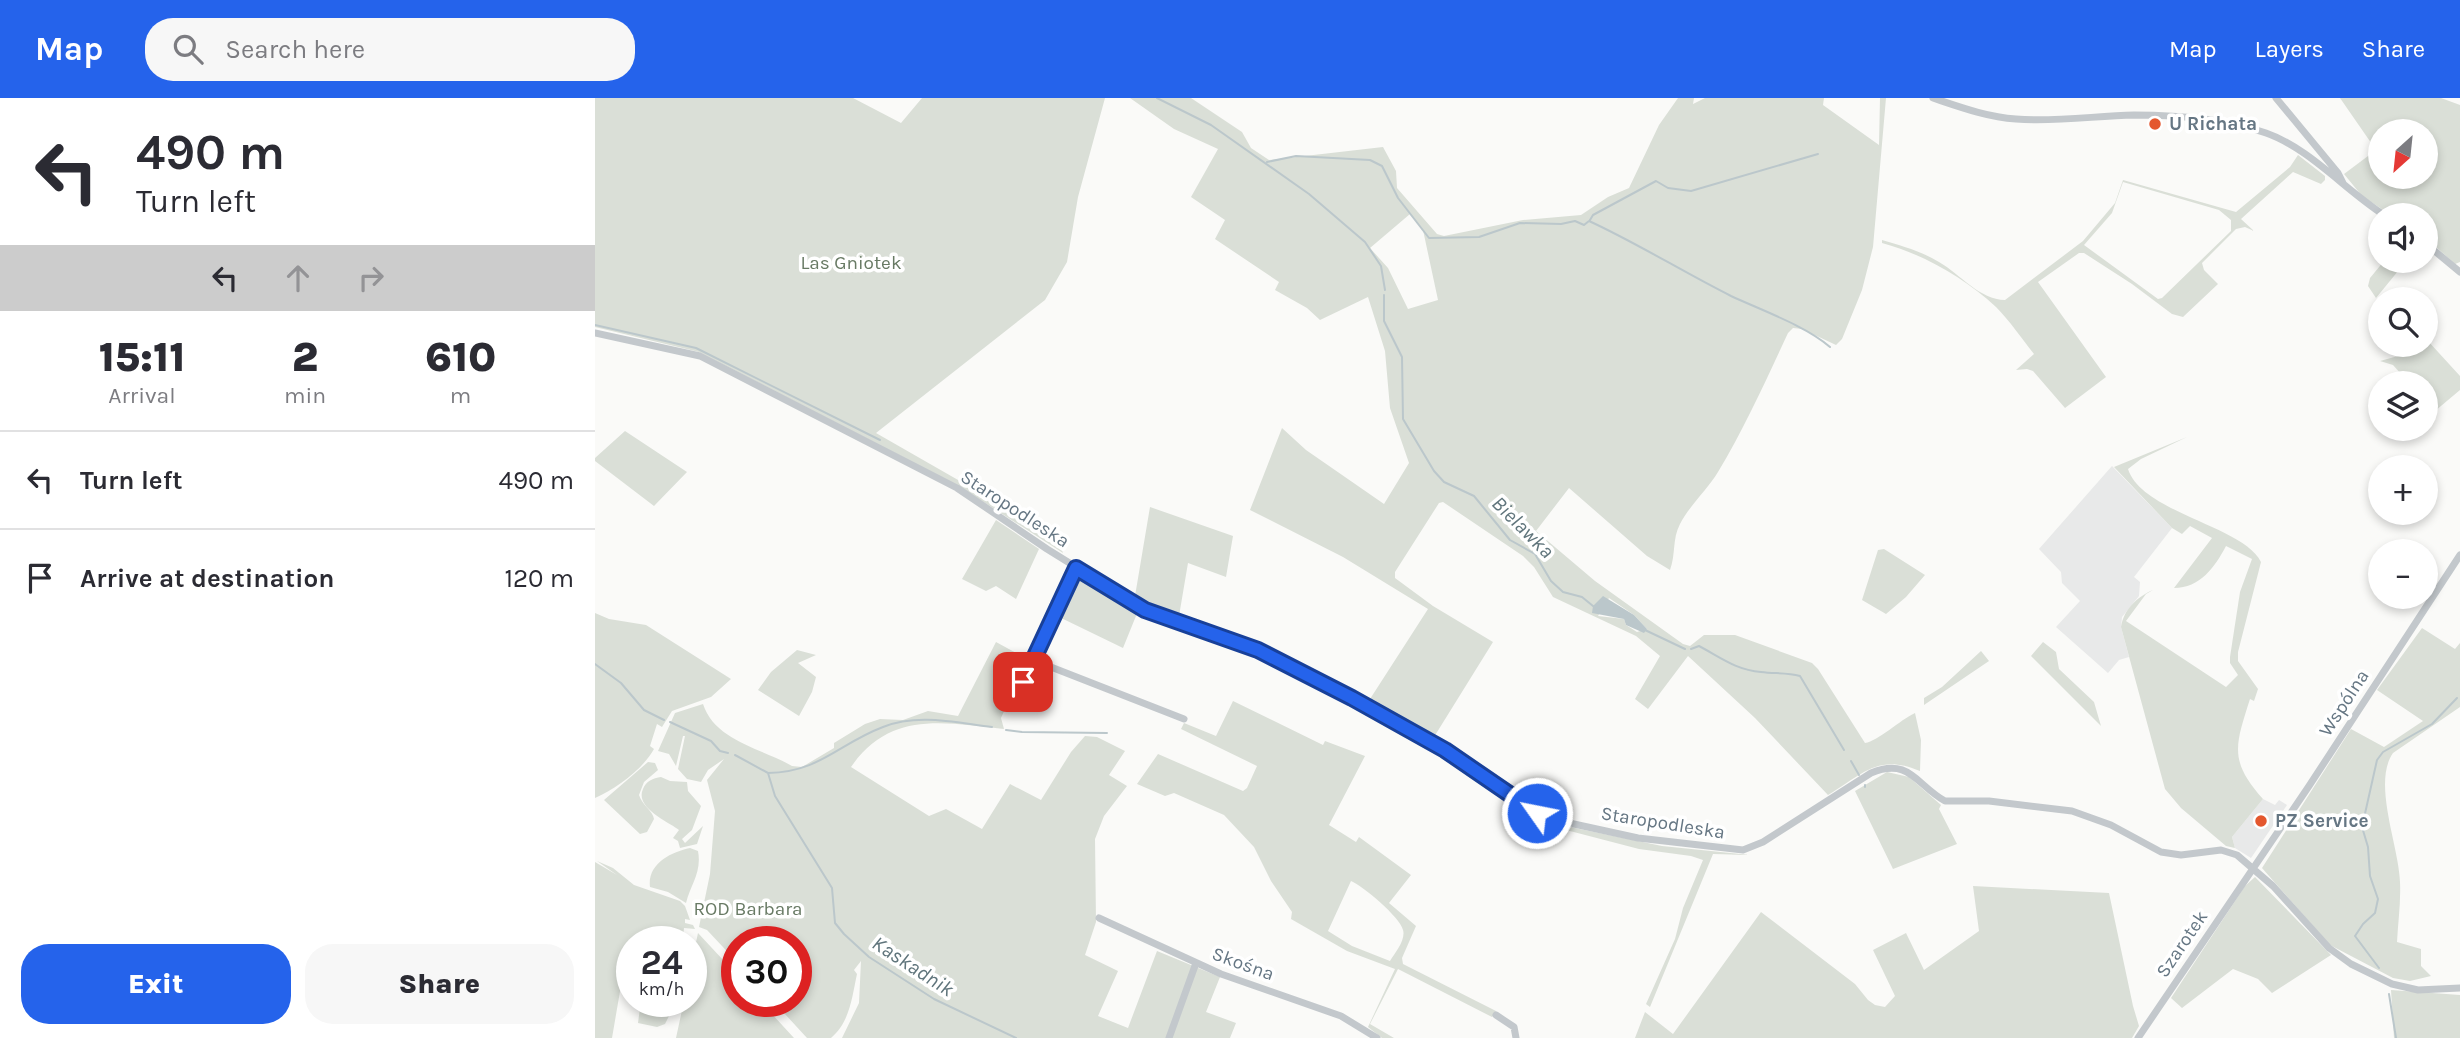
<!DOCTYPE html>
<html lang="en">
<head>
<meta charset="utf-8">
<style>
	body { margin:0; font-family:Karla,sans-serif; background:#f7f7f7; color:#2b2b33; height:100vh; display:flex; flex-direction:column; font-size:26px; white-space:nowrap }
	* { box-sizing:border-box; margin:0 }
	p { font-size:23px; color:#7c7c81 }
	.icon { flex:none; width:38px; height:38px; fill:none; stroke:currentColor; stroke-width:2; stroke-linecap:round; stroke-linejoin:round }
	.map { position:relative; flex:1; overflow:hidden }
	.details { display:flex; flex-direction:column; background:#fff; width:595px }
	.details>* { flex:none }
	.banner { background:#fff; color:#2b2b33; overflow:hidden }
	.needle { width:46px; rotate:207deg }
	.tools { position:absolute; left:1773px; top:21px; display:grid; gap:14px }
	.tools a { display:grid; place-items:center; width:70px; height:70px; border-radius:50%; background:#fff; box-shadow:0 4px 10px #0003; font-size:35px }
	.speed { position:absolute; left:21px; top:828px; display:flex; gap:14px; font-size:35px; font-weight:700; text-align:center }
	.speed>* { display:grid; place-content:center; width:91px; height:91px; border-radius:50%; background:#fff; box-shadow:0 4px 10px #0003; line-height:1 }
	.speed small { font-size:18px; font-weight:400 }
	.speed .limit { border:10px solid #d22; background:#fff; color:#111 }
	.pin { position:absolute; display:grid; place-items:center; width:60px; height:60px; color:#fff; margin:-30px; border-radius:14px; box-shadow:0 4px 10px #0006 }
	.me { position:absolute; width:77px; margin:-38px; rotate:303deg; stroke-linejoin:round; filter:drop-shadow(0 0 5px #0008) }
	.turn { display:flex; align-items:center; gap:24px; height:147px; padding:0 21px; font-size:32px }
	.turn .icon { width:91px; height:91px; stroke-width:2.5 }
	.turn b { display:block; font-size:49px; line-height:60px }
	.lanes { display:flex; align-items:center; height:66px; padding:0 21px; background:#0003; justify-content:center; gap:35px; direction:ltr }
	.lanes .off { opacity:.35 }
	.eta { display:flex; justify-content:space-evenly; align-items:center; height:119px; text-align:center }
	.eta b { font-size:42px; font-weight:800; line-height:49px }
	.button { display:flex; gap:14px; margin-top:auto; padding:14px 21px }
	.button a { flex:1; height:80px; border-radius:28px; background:#2563eb; color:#fff; font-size:28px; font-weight:800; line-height:80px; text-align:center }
	.button a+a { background:#f7f7f7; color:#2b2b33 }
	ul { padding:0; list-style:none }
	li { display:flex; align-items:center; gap:21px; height:98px; padding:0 21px; border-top:2px solid #e1e1e2 }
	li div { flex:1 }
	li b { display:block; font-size:26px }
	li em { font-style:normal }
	header { display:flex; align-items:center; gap:42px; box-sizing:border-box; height:98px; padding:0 35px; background:#2563eb; color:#fff }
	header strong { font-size:33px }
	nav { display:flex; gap:38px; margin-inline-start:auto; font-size:24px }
	.search { width:490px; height:63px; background:#f7f7f7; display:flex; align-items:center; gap:18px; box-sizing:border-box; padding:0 24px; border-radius:28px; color:#7c7c81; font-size:26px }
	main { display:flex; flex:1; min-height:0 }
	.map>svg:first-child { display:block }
	.built { fill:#e8e9e9 }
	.green { fill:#dadfd7; fill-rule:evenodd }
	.water { fill:#bbc7cb }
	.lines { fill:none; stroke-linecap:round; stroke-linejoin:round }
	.stream { stroke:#bbc7cb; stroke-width:2 }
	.street { stroke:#c3c8cc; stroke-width:7 }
	.route-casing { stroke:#184099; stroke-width:18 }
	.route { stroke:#2563eb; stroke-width:12 }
	.poi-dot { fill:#e4572e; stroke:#fff; stroke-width:2.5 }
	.labels { text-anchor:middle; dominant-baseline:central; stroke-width:7; stroke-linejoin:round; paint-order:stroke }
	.poi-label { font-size:19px; font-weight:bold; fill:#657683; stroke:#fff; text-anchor:start }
	.park-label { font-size:19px; fill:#687a64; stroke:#fff }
	.street-label { font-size:19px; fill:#657683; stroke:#fff }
	.water-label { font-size:21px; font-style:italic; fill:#60757c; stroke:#fff }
</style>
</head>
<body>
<header>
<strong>Map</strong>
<div class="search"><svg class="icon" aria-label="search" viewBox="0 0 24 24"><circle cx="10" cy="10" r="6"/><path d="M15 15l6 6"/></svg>Search here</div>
<nav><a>Map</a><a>Layers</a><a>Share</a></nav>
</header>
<main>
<section class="details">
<div class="banner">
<div class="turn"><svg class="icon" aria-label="left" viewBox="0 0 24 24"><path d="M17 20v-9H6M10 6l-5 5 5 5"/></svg><div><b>490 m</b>Turn left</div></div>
<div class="lanes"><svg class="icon" aria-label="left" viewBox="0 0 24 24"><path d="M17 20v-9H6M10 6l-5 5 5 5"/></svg><svg class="icon off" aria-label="ahead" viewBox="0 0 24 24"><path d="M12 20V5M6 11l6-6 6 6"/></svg><svg class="icon off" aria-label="right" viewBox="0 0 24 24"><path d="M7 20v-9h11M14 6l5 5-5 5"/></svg></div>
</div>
<div class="eta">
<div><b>15:11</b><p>Arrival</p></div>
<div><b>2</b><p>min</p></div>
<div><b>610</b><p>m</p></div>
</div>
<ul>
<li><svg class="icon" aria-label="left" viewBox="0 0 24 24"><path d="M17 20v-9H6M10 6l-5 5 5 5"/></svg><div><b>Turn left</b></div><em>490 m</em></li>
<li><svg class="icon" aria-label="arrive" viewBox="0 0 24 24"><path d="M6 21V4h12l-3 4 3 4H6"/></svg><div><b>Arrive at destination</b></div><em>120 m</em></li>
</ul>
<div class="button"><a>Exit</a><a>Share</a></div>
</section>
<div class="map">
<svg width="1865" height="940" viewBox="0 0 1865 940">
	<rect width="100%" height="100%" fill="#fafaf8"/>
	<path class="built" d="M 1517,368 L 1577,430 L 1539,479 L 1545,484 L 1544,498 L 1527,519 L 1526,529 L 1534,559 L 1524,562 L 1513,575 L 1461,529 L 1485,503 L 1467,485 L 1466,474 L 1444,451 Z
		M 1668,701 L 1680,707 L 1684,702 L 1692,707 L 1656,760 L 1640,750 L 1637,739 Z"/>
	<path class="green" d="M 0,0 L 258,0 L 306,25 L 327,0 L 510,0 L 483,99 L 472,164 L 450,202 L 281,335 L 398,402 L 464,445 L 468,455 L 362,387 L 104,254 L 0,229 Z
		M 535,0 L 596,0 L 647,34 L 656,50 L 674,62 L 788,49 L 801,73 L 802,90 L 842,136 L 849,138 L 928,122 L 986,117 L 1013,99 L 1034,90 L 1064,27 L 1083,0 L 1099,0 L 1098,6 L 1110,0 L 1229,0 L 1228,7 L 1284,47 L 1285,0 L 1291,0 L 1278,149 L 1267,192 L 1247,241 L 1241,247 L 1207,231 L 1198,230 L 1193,235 C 1171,282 1150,329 1123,374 C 1112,392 1095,407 1085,426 C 1077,441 1081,456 1075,472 L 1052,458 L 974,390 L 941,433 L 1000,483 L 1088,546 L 1095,548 L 1109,537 L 1140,537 L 1217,565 L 1223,571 L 1270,645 C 1283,643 1305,622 1320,615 L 1326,642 L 1325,673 C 1283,655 1268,676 1233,697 L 1160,620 L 1093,558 L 1053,611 L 1040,601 L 1065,558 L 1041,538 L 958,499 L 939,469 L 928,458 L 848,404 L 844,405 L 800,474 L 800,480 L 838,508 L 898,544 L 839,639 L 775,601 L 833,511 L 748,459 L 655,412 L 687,330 L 711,352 L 789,406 L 814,365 L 795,310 L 790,253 L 773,199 L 725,222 L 712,210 L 680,192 L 684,184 L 620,141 L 630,122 L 596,99 L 623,51 L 579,31 ZM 815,116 L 828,132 L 843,202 L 813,211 L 793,170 L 775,150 ZM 1014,500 L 1039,517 L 1052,531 L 1042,534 L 1031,527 L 1029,521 L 1003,518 Z
		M 1745,0 L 1846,0 L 1865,7 L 1865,164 L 1860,166 L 1831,140 L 1830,117 L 1796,117 L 1767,98 L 1749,76 L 1781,52 ZM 1785,33 L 1830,33 L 1830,79 L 1785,79 Z
		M 1703,57 L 1730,78 L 1730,82 L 1726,86 L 1698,74 L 1646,121 L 1659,133 L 1650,129 L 1641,131 L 1607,165 L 1609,172 L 1623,186 L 1588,219 L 1577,216 L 1537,186 L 1489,155 L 1484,155 L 1443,184 L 1511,279 L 1470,310 L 1438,273 L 1432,271 L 1421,272 L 1439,256 C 1427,241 1415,223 1401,209 C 1370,180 1328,156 1287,145 L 1287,142 C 1307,148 1326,153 1344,164 C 1365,176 1385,202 1410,202 L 1488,143 L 1520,105 L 1528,82 L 1641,114 L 1695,69 ZM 1528,84 L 1624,112 L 1636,122 L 1636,133 L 1567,200 L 1563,201 L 1489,147 L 1517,115 Z
		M 1789,163 L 1799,163 L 1808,167 L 1781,200 L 1773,188 L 1775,180 Z
		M 1833,243 L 1865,278 L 1865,292 L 1840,313 L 1831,303 L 1830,285 L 1814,285 L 1798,267 L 1785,263 L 1821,253 Z
		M 30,333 L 92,374 L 59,408 L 0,363 L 0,360 Z
		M 1592,339 L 1546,361 L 1533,371 C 1547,415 1649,428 1666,464 L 1643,554 L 1643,563 L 1663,591 L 1659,603 L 1655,601 C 1640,648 1634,663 1668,701 L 1637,739 L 1640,750 L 1631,748 L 1586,710 L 1570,691 L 1526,529 C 1529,511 1542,499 1558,492 L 1551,496 L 1531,523 L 1631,589 L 1643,577 L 1635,565 L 1635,559 L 1645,494 L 1657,461 L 1631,448 C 1620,469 1605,490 1579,490 L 1617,440 L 1595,428 L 1587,436 L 1577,430 L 1519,369 Z
		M 555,409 L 638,438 L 631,479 L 593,465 L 584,518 L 540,498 Z
		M 401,422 L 444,451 L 421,501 L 401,488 L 391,493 L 367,481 Z
		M 1289,451 L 1330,477 L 1311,499 L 1291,516 L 1267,502 L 1283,452 Z
		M 482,474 L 543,513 L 528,550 L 460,517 Z
		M 0,515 L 14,521 L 51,527 L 136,581 L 116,599 L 77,613 L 67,629 L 62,626 L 55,648 L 59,651 C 48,671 21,691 0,700 Z
		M 1827,530 L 1860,551 L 1865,545 L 1865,609 L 1798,655 C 1777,685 1804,748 1805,784 C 1806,804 1803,824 1802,844 L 1826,851 L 1826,868 L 1836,878 L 1815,883 L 1798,880 L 1735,847 L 1667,770 L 1756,631 L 1789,649 L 1828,623 L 1782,592 Z
		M 401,544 L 432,561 L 406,620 L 409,631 C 349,625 296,612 256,669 L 334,718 L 351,711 L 387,731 L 415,686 L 446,702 L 476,654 L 490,638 L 502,639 L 530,653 L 514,677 L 532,688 L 509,718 L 500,741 L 501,824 L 490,857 L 523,873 L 503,918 L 533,930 L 562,853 L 625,879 L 611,914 L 641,925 L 635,940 L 247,940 L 264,905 L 266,863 L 259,872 L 262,876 C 257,899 255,924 236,940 L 212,940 L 178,903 L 201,903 L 201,844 L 142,844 L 142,864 L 112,832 L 104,829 L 115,776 L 120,713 L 112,682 L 129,661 L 113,672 L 106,684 L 92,681 L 83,671 L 90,638 L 88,638 L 81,668 L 74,656 L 63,653 L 80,615 L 108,606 C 120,643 166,650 197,668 L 207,669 L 239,650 L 239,645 L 270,626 L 285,621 L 308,622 L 333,613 L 363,618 Z
		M 1448,544 L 1461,554 L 1464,571 L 1499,604 L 1506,628 L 1436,558 Z
		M 202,552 L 221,557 L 203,565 L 221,579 L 217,594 L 204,618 L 163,592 L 176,574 Z
		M 1386,553 L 1394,563 L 1329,607 L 1329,600 L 1347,589 Z
		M 638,603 L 728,647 L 730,643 L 770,658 L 734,727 L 761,744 L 764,739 L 816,777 L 794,805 L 821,828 L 807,860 L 808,866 L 901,913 L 897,919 L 803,871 L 775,926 L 799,940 L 787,940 L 773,929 L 800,871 L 752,853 L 696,821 L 697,814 L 676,783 L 659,749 L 629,717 L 579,695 L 570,698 L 542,686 L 563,656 L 648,693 L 652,690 L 662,668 L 586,631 L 589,625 L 621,638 ZM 756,783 C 768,788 805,819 808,832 C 811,842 800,855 795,863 L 757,848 L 733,833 Z
		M 53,664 L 60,665 L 63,672 L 49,684 L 44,697 C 47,707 58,713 59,721 L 52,734 L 45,736 L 9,702 Z
		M 1292,674 L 1314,679 L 1346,707 L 1344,711 L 1362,746 L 1298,771 L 1260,693 Z
		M 66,679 L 75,683 L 92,684 L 93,693 L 106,708 L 97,732 L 87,741 L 90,745 L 108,728 L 102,746 L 85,750 L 83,743 L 78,740 L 84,732 C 76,725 39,710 48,691 C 51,683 58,680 66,679 Z
		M 946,723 L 1067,748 L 1155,757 L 1118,756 L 1055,909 L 1051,906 L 1080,841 L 1088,810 L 1108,762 L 1096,758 L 1044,751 L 948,726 L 946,731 L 944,728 Z
		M 95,750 L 103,753 C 107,774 96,786 91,805 L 73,794 L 55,789 C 52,766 76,754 95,750 Z
		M 2,763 L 18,770 L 39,787 L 85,803 L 90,808 L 95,822 L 90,821 L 90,825 L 98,827 L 100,831 L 89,830 L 88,840 L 92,843 L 37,844 L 37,871 L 29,870 L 17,940 L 0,940 L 0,764 L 22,777 Z
		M 1660,779 L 1736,857 L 1677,895 L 1663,881 L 1638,871 L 1587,910 L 1576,900 L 1650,788 Z
		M 1378,788 L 1514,795 L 1538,908 L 1544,928 L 1537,940 L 1040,940 L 1050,914 L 1078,936 L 1166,814 L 1260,886 L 1273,902 L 1280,907 L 1290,909 L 1300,898 L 1278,852 L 1311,835 L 1329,872 L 1384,833 Z
		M 103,835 L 142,877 L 142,903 L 165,903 L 199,940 L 81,940 L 89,903 L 96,903 L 96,845 L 100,849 Z
		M 1796,892 L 1865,897 L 1865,940 L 1799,940 Z
		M 51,903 L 69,903 L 74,909 L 75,916 L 70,926 L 62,929 L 43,925 L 45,910 Z"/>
	<path class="water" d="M 1008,498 L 1039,517 L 1052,531 L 1049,535 L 1031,527 L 1029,521 L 997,515 L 998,508 Z"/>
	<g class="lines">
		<path class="stream" d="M 562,0 L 616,27 L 714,96 L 770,144 L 786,168 L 790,192
			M 672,64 L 701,58 L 775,62 L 787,68 L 803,100 L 834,140 L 884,139 L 925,125 L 966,126 L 980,123 L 989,127 L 994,123 C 1042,145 1088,174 1136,198 C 1166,212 1211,228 1235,249
			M 995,122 L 998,117 L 1061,83 L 1073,90 L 1096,93 L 1223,56
			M 789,197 L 789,223 L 807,259 L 808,321 L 839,373 L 849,384 L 879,398 L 915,442 L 940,456 L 956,483 L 968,494 L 987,499 L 998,508
			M 0,227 L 101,250 L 285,342
			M 1050,532 L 1090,551
			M 1096,551 L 1104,548 C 1125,559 1141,572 1166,574 C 1180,576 1191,574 1205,578 L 1249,652
			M 0,566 L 26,585 L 49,612 L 69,622
			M 75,624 L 116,643 L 125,653 L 133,655
			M 411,632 L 427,634 L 512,635
			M 140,657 L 173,675 L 180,698 L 237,790 L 240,825 L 249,836 L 274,859 L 339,901 L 421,940
			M 1256,663 L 1264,677
			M 173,675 C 225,674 243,646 288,629 C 323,615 362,625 397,629
			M 1270,687 L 1270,689
			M 1784,870 L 1760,838 L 1768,826 L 1780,815 L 1783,801 L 1775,778 L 1773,749 L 1767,729 L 1782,662 L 1788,654 L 1837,626 L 1862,600
			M 1794,896 L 1801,940"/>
		<path class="street" d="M 1338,0 C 1365,9 1392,19 1421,21 C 1460,24 1499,18 1539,17 C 1581,17 1631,21 1671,35 C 1714,50 1750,92 1789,117
			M 1681,0 L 1743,75 L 1748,85
			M 1830,145 L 1865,174
			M 0,235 L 105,258 L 362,390 L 452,451 L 550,512 L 663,552 L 757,600 L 850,652 L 931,709 L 956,721 L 1043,740 L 1148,752 L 1168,744 L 1276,675 C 1315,659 1321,687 1350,703 L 1394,703 L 1477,713 L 1516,727 L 1566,754 L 1586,757 L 1626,752 L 1642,757 L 1678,788 L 1734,850 L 1756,866 L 1797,886 L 1823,892 L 1865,890
			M 438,562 L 589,621
			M 418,605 L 481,470
			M 504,820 L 626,876 L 746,918 L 782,940
			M 901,917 L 919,929 L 921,940
			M 574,940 L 601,865
			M 1543,940 L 1714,688 L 1865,457"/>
	</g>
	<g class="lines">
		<defs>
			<path id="route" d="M 428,584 L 481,470 L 550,512 L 663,552 L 757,600 L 850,652 L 942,715"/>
		</defs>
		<use href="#route" class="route-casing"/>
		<use href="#route" class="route"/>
	</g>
	<g class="poi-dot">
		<circle cx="1560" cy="26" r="7"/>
		<circle cx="1666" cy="723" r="7"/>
	</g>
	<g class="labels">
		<g class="poi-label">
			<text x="1574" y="26">U Richata</text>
			<text x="1680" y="723">PZ Service</text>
		</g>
		<g class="park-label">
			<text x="256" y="165">Las Gniotek</text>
			<text x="153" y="811">ROD Barbara</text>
		</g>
		<g class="street-label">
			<text transform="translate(420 411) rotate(33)">Staropodleska</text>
			<text transform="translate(1749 605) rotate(-57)">Wspólna</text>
			<text transform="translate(1068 725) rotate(9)">Staropodleska</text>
			<text transform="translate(1587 846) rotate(-56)">Szarotek</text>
			<text transform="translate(648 866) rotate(20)">Skośna</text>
		</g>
		<g class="water-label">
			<text transform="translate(928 429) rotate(45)">Bielawka</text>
			<text transform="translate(318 868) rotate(33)">Kaskadnik</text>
		</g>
	</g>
</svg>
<div class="tools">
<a><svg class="needle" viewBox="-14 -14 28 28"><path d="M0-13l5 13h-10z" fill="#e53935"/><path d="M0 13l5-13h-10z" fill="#7c7c81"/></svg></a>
<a><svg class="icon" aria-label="sound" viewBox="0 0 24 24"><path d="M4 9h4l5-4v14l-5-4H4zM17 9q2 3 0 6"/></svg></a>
<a><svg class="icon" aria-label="search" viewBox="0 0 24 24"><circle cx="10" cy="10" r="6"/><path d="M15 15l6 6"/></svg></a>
<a><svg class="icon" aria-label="layers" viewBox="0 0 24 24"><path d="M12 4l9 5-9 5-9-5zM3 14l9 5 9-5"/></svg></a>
<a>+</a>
<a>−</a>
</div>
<div class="speed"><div>24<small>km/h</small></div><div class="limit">30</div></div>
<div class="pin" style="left:428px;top:584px;background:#d93025"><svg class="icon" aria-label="arrive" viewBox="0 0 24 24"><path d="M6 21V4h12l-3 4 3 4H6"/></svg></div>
<svg class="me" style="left:942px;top:715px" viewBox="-20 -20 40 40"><circle r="17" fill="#2563eb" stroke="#fff" stroke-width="3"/><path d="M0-11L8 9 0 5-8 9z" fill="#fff"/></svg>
</div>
</main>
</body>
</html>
